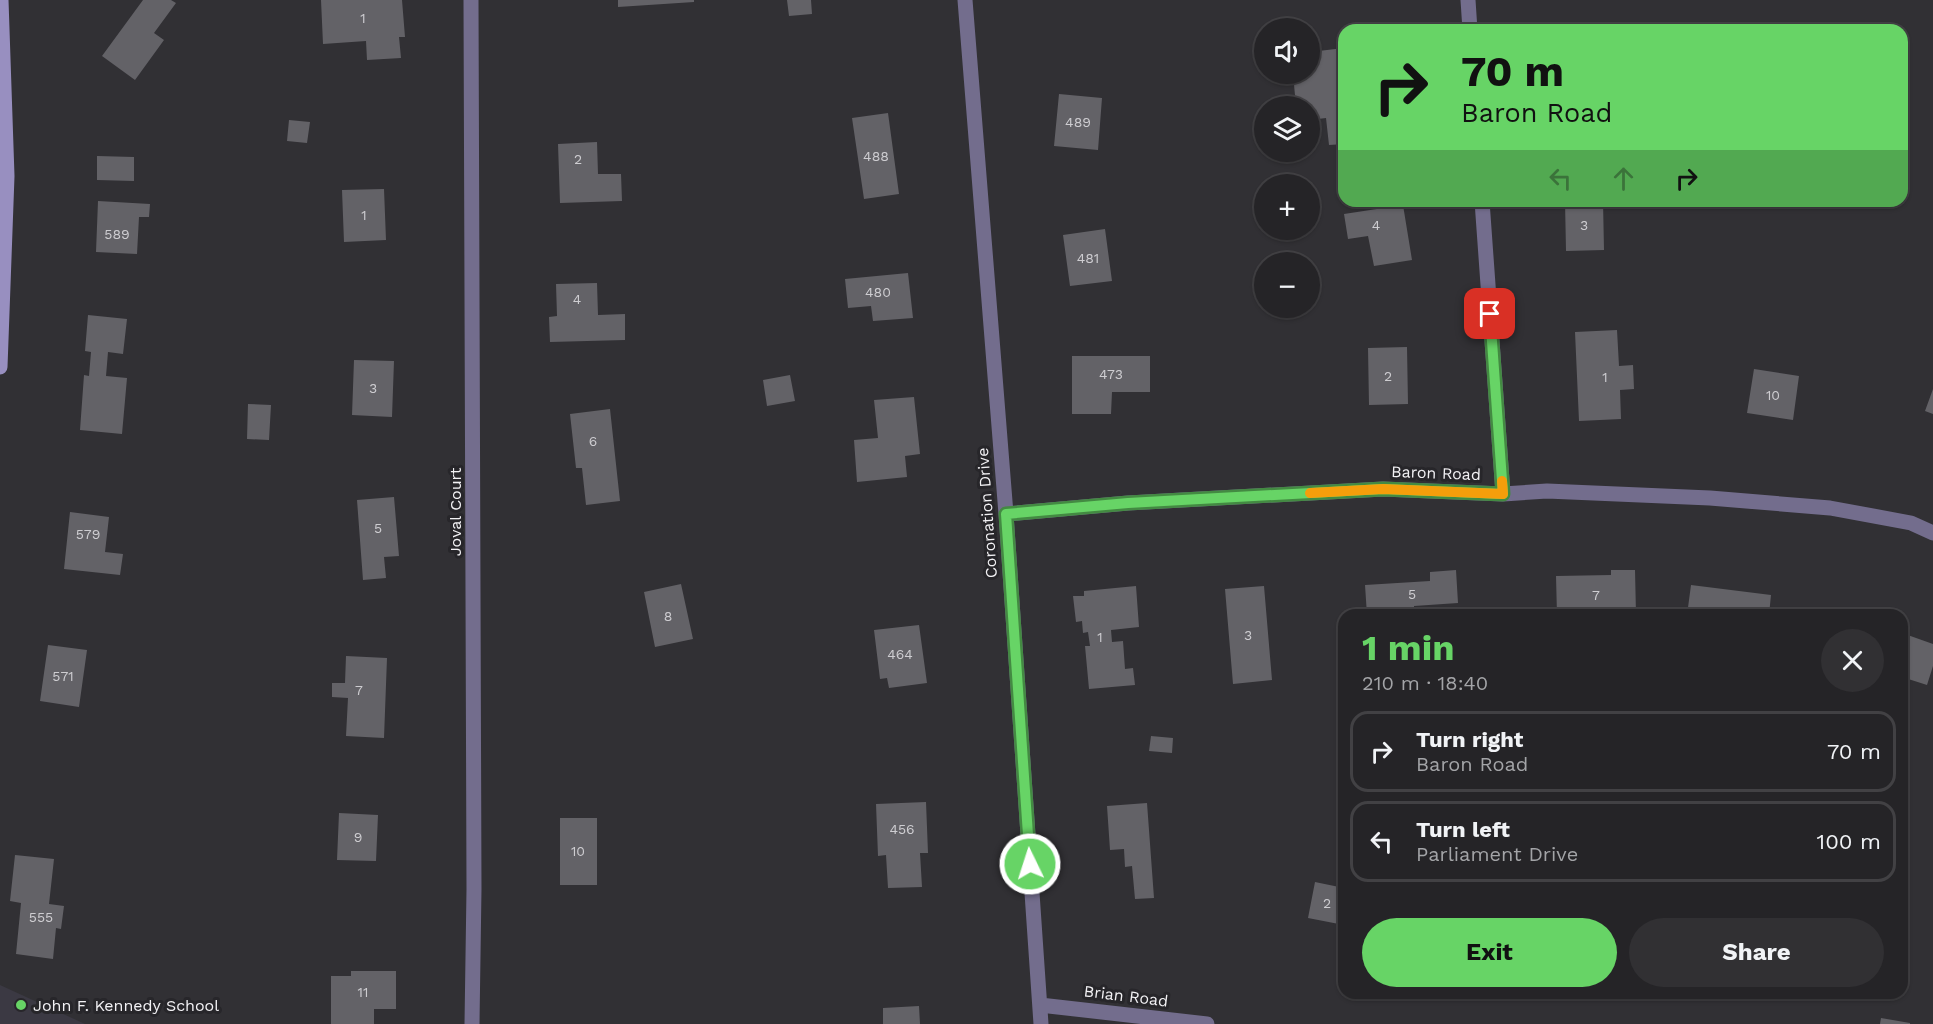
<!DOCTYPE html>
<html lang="en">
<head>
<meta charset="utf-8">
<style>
	body { margin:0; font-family:"Work Sans",sans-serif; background:#313033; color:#f1f3f6; height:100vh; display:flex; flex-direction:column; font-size:22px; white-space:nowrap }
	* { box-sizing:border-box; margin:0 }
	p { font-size:20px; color:#a3a4a7 }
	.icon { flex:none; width:33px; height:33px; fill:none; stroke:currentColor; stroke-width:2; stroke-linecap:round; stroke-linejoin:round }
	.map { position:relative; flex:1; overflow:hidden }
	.drawer { position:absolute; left:1338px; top:609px; width:570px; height:390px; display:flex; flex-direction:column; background:#252427; border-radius:18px; box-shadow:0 2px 4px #0004,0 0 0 2px #424144 }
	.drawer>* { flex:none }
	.banner { position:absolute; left:1338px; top:24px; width:570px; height:183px; border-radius:18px; box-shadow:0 2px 4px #0004,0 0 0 2px #424144; background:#67d466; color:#111; overflow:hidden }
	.fabs { position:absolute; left:1254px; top:18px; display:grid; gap:12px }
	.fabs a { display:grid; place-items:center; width:66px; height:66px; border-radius:50%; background:#252427; box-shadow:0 2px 4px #0004,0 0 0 2px #424144; font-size:30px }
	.pin { position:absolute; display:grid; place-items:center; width:51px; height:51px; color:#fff; margin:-26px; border-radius:12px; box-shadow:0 3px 9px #0006 }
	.me { position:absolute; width:66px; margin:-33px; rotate:356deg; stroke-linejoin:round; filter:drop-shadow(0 0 4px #0008) }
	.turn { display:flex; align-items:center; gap:21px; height:126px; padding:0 24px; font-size:27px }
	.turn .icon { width:78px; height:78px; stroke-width:2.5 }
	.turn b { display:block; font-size:42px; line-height:51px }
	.lanes { display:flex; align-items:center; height:57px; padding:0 24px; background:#0003; justify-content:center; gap:30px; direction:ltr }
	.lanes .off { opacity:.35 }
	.round { display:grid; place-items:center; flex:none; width:63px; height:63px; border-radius:32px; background:#313033 }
	.overview { display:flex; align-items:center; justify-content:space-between; height:102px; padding:0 24px }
	h1 { font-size:36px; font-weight:700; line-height:45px; color:#67d466 }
	.action { display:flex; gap:12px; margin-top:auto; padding:12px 24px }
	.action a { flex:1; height:69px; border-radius:36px; background:#67d466; color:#111; font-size:24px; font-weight:700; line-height:69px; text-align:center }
	.action a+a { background:#313033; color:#f1f3f6 }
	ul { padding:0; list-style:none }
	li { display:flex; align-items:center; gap:18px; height:81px; margin:0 12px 9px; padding:0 12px; border:3px solid #424144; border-radius:18px }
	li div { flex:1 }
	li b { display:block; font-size:22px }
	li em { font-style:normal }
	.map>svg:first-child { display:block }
	.built { fill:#3b3943 }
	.building { fill:#636267 }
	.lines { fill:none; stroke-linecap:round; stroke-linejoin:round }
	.minor { stroke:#736d8d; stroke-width:15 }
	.secondary { stroke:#988fc0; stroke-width:15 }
	.route-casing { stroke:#438a42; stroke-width:15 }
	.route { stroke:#67d466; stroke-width:10 }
	.slow { stroke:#f59e0b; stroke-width:10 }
	.poi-dot { fill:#67d466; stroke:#27262a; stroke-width:2 }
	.labels { text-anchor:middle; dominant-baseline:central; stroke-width:6; stroke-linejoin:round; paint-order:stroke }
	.number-label { font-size:14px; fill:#cecdd1 }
	.street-label { font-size:16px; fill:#f2f1f4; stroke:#27262a }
	.poi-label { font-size:16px; fill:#f2f1f4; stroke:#27262a; text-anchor:start }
</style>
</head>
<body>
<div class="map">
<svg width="1933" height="1024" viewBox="0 0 1933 1024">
	<rect width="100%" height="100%" fill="#313034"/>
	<path class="built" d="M 0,985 L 85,1024 L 0,1024 Z"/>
	<path class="building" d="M 143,0 L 171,0 L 176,3 L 154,33 L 164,40 L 135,80 L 102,56 Z
		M 321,0 L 402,0 L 405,37 L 399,37 L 401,58 L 367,60 L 366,41 L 323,44 Z
		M 618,0 L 694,0 L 694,2 L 618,7 Z
		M 787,0 L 811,0 L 812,14 L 789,16 Z
		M 1344,48 L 1344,144 L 1329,145 L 1326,118 L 1310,120 L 1310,106 L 1296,106 L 1293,74 L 1310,74 L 1310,52 Z
		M 1059,94 L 1102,98 L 1098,150 L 1054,146 Z
		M 888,113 L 899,194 L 864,199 L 852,118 Z
		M 289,120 L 310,122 L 307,143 L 287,141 Z
		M 597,142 L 598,174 L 621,174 L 622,201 L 560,203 L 558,144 Z
		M 97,156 L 134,157 L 134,181 L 97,180 Z
		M 384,189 L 386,240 L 344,242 L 342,190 Z
		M 98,201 L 150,204 L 149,217 L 139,217 L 137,254 L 96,252 Z
		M 1565,201 L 1603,201 L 1604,250 L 1566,251 Z
		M 1403,205 L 1412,260 L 1374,266 L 1368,236 L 1348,239 L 1344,214 Z
		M 1105,229 L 1112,281 L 1070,286 L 1063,235 Z
		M 908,273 L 913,318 L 873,321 L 871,306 L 848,308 L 845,279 Z
		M 597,283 L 598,315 L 625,314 L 625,340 L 550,342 L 549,317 L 557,316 L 556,284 Z
		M 88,315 L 127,319 L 123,354 L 108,352 L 106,376 L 127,378 L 122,434 L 80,430 L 84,375 L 89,376 L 91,352 L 85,351 Z
		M 1617,330 L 1619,366 L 1633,365 L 1634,389 L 1620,390 L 1621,419 L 1579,421 L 1575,332 Z
		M 1407,347 L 1408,404 L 1369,405 L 1368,348 Z
		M 1072,356 L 1150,356 L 1150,392 L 1112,392 L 1111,414 L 1072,414 Z
		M 354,360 L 394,361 L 392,417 L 352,415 Z
		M 1754,369 L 1799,376 L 1793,420 L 1747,413 Z
		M 790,375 L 795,401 L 767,406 L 763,380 Z
		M 1933,389 L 1933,414 L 1925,411 Z
		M 914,397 L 920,454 L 905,456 L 907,477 L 857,482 L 854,440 L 878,438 L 874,400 Z
		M 248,404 L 271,405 L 269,440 L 247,439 Z
		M 610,409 L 620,501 L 586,505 L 582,468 L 576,468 L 570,414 Z
		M 394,497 L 399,556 L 384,557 L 386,578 L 363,580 L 357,500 Z
		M 70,512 L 109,517 L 105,552 L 123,554 L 120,575 L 64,569 Z
		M 1456,570 L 1458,603 L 1414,606 L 1414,615 L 1367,615 L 1365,585 L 1430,581 L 1430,572 Z
		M 1611,570 L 1635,570 L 1636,614 L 1557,615 L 1556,576 L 1611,575 Z
		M 681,584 L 693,639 L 655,647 L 644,592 Z
		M 1691,585 L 1771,595 L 1769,615 L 1687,615 Z
		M 1136,586 L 1139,627 L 1111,630 L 1112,642 L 1123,641 L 1125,669 L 1133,668 L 1135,685 L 1089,689 L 1085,646 L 1090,646 L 1088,632 L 1083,633 L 1082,621 L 1076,622 L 1073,596 L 1084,596 L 1084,591 Z
		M 1264,586 L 1272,680 L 1233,684 L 1225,589 Z
		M 919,625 L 927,683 L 889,688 L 887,678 L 880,679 L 874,630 Z
		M 1902,633 L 1933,644 L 1933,666 L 1927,685 L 1902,677 Z
		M 48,645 L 87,650 L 79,707 L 40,701 Z
		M 346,656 L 387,658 L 384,738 L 346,736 L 348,698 L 332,697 L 332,683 L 345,683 Z
		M 1151,736 L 1173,738 L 1172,753 L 1149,751 Z
		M 926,802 L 928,853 L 920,853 L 922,887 L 888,888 L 886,855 L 878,856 L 876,804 Z
		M 1147,803 L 1154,898 L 1135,899 L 1132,866 L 1125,867 L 1124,849 L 1110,850 L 1107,806 Z
		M 339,813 L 378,815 L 376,861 L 337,860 Z
		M 560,818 L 597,818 L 597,885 L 560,885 Z
		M 15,855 L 54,859 L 49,904 L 64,906 L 61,929 L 56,928 L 53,959 L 16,954 L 21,903 L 10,901 Z
		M 1315,882 L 1344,888 L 1344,925 L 1308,918 Z
		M 351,971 L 396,971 L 396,1009 L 374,1009 L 374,1024 L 331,1024 L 331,976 L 351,976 Z
		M 919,1006 L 920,1024 L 883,1024 L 883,1008 Z
		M 1881,1018 L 1910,1023 L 1910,1024 L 1880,1024 Z"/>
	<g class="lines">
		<path class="minor" d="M 471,0 L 474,889 L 472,1024
			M 965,0 L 1006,514 L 1041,1024
			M 1468,0 L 1470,30
			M 1482,201 L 1503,494
			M 1006,514 L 1128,503 L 1383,489 L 1503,494 L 1547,491 L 1710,498 L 1830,508 L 1911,523 L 1933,533
			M 1040,1005 L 1207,1024"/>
		<path class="secondary" d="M 0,367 L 7,176 L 1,0"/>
	</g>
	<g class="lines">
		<defs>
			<path id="route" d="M 1030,864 L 1006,514 L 1128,503 L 1383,489 L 1503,494 L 1490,314"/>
		</defs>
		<use href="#route" class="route-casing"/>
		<use href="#route" class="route"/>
		<path class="slow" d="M 1310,493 L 1383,489 L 1503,494 L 1502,481"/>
	</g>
	<circle class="poi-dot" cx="21" cy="1005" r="6"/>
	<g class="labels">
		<g class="number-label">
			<text x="363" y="18">1</text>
			<text x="1078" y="122">489</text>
			<text x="876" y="156">488</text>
			<text x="578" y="159">2</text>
			<text x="364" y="215">1</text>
			<text x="1376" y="225">4</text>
			<text x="1584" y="225">3</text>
			<text x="117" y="234">589</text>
			<text x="1088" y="258">481</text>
			<text x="878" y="292">480</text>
			<text x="577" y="299">4</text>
			<text x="1111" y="374">473</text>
			<text x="1388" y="376">2</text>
			<text x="1605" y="377">1</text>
			<text x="373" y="388">3</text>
			<text x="1773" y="395">10</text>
			<text x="593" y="441">6</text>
			<text x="378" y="528">5</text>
			<text x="88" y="534">579</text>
			<text x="1412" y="594">5</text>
			<text x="1596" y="595">7</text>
			<text x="668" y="616">8</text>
			<text x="1248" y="635">3</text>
			<text x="1100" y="637">1</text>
			<text x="900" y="654">464</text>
			<text x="63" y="676">571</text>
			<text x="359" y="690">7</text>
			<text x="902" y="829">456</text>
			<text x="358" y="837">9</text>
			<text x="578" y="851">10</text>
			<text x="1327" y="903">2</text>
			<text x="41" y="917">555</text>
			<text x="363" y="992">11</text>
		</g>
		<g class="street-label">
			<text transform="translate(1436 473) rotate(2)">Baron Road</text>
			<text transform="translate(455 512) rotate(-90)">Joval Court</text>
			<text transform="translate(987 513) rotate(-94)">Coronation Drive</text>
			<text transform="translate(1126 996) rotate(7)">Brian Road</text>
		</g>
		<g class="poi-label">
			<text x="33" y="1005">John F. Kennedy School</text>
		</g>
	</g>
</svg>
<div class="fabs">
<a><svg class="icon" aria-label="sound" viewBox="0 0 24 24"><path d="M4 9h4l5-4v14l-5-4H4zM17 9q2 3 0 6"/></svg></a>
<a><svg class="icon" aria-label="layers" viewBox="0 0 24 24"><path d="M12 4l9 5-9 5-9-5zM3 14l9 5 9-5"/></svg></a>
<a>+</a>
<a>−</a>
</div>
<div class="pin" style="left:1490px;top:314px;background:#d93025"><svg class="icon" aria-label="arrive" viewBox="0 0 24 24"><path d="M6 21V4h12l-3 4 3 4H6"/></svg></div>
<svg class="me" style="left:1030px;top:864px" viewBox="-20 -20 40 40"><circle r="17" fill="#67d466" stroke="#fff" stroke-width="3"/><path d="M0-11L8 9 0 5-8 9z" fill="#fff"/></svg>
<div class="banner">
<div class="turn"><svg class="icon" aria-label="right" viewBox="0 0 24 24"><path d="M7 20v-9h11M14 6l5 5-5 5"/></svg><div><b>70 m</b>Baron Road</div></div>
<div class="lanes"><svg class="icon off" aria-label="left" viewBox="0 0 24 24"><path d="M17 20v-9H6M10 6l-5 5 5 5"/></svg><svg class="icon off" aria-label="ahead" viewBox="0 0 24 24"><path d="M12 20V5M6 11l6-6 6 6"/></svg><svg class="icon" aria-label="right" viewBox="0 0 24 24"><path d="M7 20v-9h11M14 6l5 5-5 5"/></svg></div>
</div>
<section class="drawer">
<div class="overview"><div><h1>1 min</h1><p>210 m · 18:40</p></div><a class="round"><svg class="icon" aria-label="close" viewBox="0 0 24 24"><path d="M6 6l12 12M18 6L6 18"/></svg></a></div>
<ul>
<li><svg class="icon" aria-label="right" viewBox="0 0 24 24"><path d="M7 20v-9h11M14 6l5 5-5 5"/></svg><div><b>Turn right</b><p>Baron Road</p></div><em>70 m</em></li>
<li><svg class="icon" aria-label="left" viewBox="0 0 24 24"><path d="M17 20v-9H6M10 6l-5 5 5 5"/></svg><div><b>Turn left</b><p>Parliament Drive</p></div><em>100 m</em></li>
</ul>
<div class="action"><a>Exit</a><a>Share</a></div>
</section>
</div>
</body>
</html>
